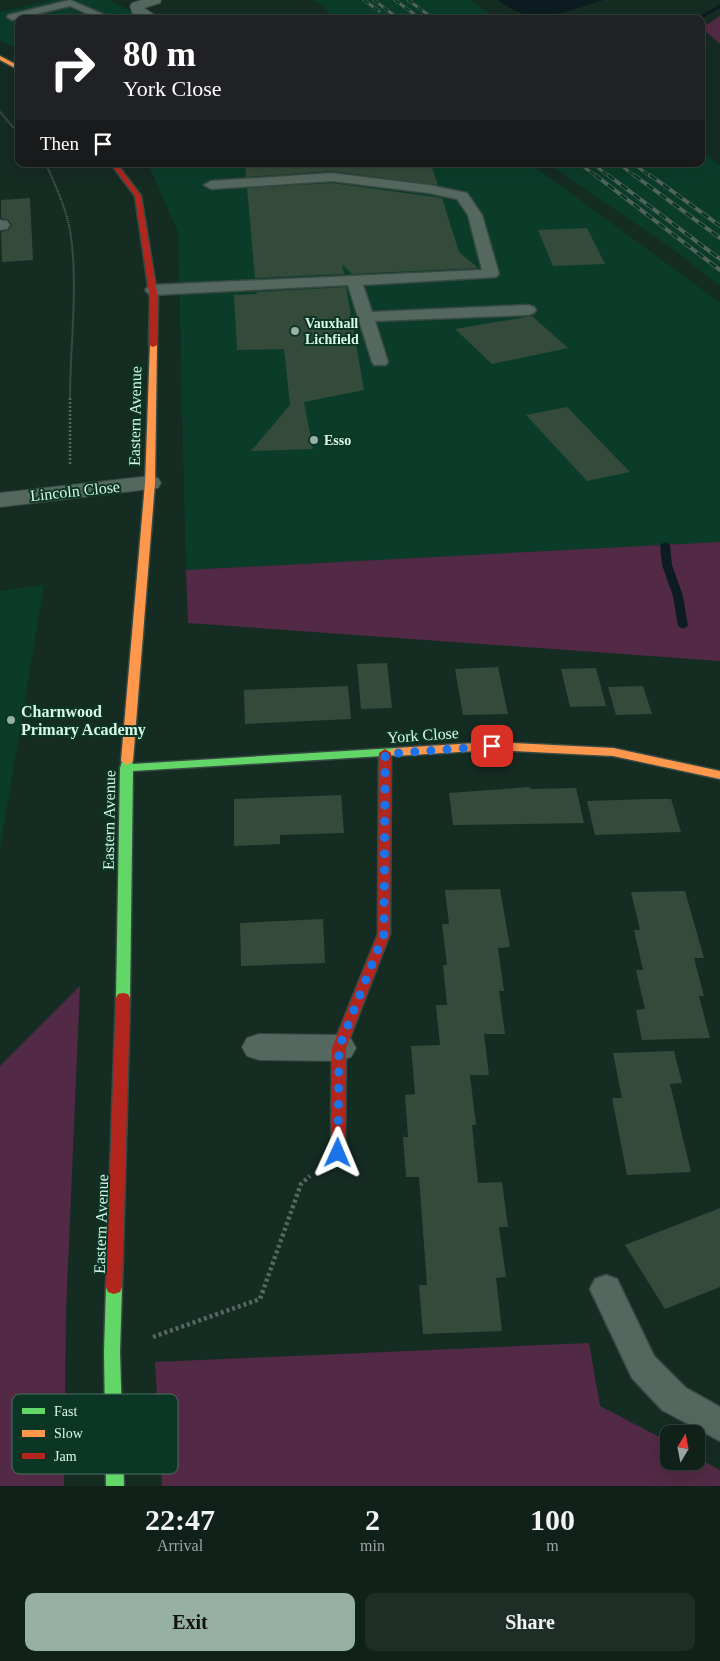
<!DOCTYPE html>
<html lang="en">
<head>
<meta charset="utf-8">
<style>
	body { margin:0; font-family:"Times New Roman",serif; background:#1e2e27; color:#f1f3f6; height:100vh; display:flex; flex-direction:column; font-size:19px; white-space:nowrap }
	* { box-sizing:border-box; margin:0 }
	p { font-size:16px; color:#9ca3a2 }
	.icon { flex:none; width:28px; height:28px; fill:none; stroke:currentColor; stroke-width:2; stroke-linecap:round; stroke-linejoin:round }
	.map { position:relative; height:1486px; overflow:hidden }
	.details { display:flex; flex-direction:column; background:#10211a; flex:1 }
	.details>* { flex:none }
	.guide { position:absolute; left:15px; top:15px; width:690px; height:152px; border-radius:10px; box-shadow:0 5px 20px #0002,0 0 0 1px #303e39; background:#202124; color:#fff; overflow:hidden }
	.needle { width:32px; rotate:10deg }
	.fabs { position:absolute; left:660px; top:1425px; display:grid; gap:10px }
	.fabs a { display:grid; place-items:center; width:45px; height:45px; border-radius:10px; background:#10211a; box-shadow:0 5px 20px #0002,0 0 0 1px #303e39; font-size:25px }
	.pin { position:absolute; display:grid; place-items:center; width:42px; height:42px; color:#fff; margin:-21px; border-radius:10px; box-shadow:0 2px 8px #0006 }
	.me { position:absolute; width:55px; margin:-28px; rotate:1deg; stroke-linejoin:round; filter:drop-shadow(0 0 4px #0008) }
	.turn { display:flex; align-items:center; gap:18px; height:105px; padding:0 25px; font-size:22px }
	.turn .icon { width:65px; height:65px; stroke-width:2.5 }
	.turn b { display:block; font-size:35px; line-height:42px }
	.then { display:flex; align-items:center; height:48px; padding:0 25px; background:#0003; gap:10px; font-size:19px }
	.eta { display:flex; justify-content:space-evenly; align-items:center; height:85px; text-align:center }
	.eta b { font-size:30px; font-weight:600; line-height:35px }
	.cta { display:flex; gap:10px; margin-top:auto; padding:10px 25px }
	.cta a { flex:1; height:58px; border-radius:10px; background:#96b0a3; color:#111; font-size:20px; font-weight:600; line-height:58px; text-align:center }
	.cta a+a { background:#1e2e27; color:#f1f3f6 }
	.map>svg:first-child { display:block }
	.built { fill:#0b3c2a }
	.green { fill:#522a45 }
	.water { fill:#0c1c20 }
	.lines { fill:none; stroke-linecap:round; stroke-linejoin:round }
	.stream { fill:#0c1c20; fill-rule:evenodd }
	.building { fill:#344a3a }
	.lane-casing { stroke:#374942; stroke-width:3 }
	.street-casing { stroke:#374942; stroke-width:2 }
	.fast-casing { stroke:#374942; stroke-width:3 }
	.slow-casing { stroke:#374942; stroke-width:3 }
	.jam-casing { stroke:#374942; stroke-width:3 }
	.path-far2 { stroke:#566860; stroke-width:2; stroke-dasharray:1 1; stroke-linecap:butt }
	.path-far1 { stroke:#566860; stroke-width:2.5; stroke-dasharray:2 2; stroke-linecap:butt }
	.path { stroke:#566860; stroke-width:4.5; stroke-dasharray:3 3; stroke-linecap:butt }
	.lane { fill:#55685f; fill-rule:evenodd }
	.street { fill:#55685f; fill-rule:evenodd }
	.fast { fill:#63d668; fill-rule:evenodd }
	.slow { fill:#ff974d; fill-rule:evenodd }
	.jam { fill:#b3261e; fill-rule:evenodd }
	.rail-far1-casing { stroke:#51645c; stroke-width:3 }
	.rail-casing { stroke:#51645c; stroke-width:4 }
	.rail-far1 { stroke:#0b3625; stroke-width:2; stroke-dasharray:6; stroke-linecap:butt }
	.rail { stroke:#0b3625; stroke-width:2.5; stroke-dasharray:8; stroke-linecap:butt }
	.route { stroke:#1a73e8; stroke-width:9; stroke-dasharray:0 16.2 }
	.poi-dot { fill:#96b0a3; stroke:#0b3625; stroke-width:2 }
	.labels { text-anchor:middle; dominant-baseline:central; stroke-width:4; stroke-linejoin:round; paint-order:stroke }
	.far-poi-label { font-size:14px; font-weight:bold; fill:#dbf7e8; stroke:#0b3625; text-anchor:start }
	.street-label { font-size:16px; fill:#dbf7e8; stroke:#0b3625 }
	.poi-label { font-size:16px; font-weight:bold; fill:#dbf7e8; stroke:#0b3625; text-anchor:start }
	.key { fill:#0b3625; stroke:#497060; stroke-width:1 }
	.key-label { font-size:14px; fill:#dbf7e8 }
</style>
</head>
<body>
<div class="map">
<svg width="720" height="1486" viewBox="0 0 720 1486">
	<rect width="100%" height="100%" fill="#152c23"/>
	<path class="built" d="M 51,0 L 109,0 L 148,19 L 19,19 L 19,49 L 0,41 L 0,12 Z
		M 315,0 L 470,0 L 496,19 L 336,19 Z
		M 701,150 L 720,166 L 720,286 L 676,251 L 548,164 L 701,164 Z
		M 148,164 L 531,164 L 720,303 L 720,542 L 186,570 L 178,232 Z
		M 44,585 L 0,849 L 0,591 Z"/>
	<path class="green" d="M 720,16 L 720,44 L 702,28 Z
		M 720,542 L 720,661 L 188,623 L 186,570 Z
		M 80,986 L 66,1311 L 64,1486 L 0,1486 L 0,1066 Z
		M 589,1343 L 600,1406 L 669,1442 L 669,1461 L 696,1461 L 696,1457 L 720,1470 L 720,1486 L 162,1486 L 155,1362 Z"/>
	<path class="water" d="M 497,0 L 604,0 C 585,5 551,19 532,16 C 519,14 508,7 497,0 Z"/>
	<g class="lines">
		<path class="stream" d="M 720,4 L 720,8 L 701,19 L 695,19 Z
			M 665,542 L 670,545 L 672,565 L 683,596 L 688,626 L 683,629 L 678,626 L 673,596 L 662,565 L 660,545 Z"/>
	</g>
	<path class="building" d="M 245,164 L 431,164 L 438,185 L 332,171 L 246,177 Z
		M 332,183 L 442,198 L 459,252 L 478,268 L 352,274 L 342,264 L 344,274 L 255,278 L 247,188 Z
		M 30,198 L 33,260 L 2,262 L 1,232 L 8,230 L 12,225 L 8,220 L 1,218 L 1,200 Z
		M 587,228 L 605,264 L 553,266 L 538,230 Z
		M 346,287 L 364,390 L 304,402 L 313,449 L 251,451 L 290,405 L 284,349 L 237,350 L 234,295 L 257,294 L 256,292 Z
		M 532,316 L 568,348 L 492,364 L 455,329 Z
		M 567,407 L 630,472 L 587,481 L 526,415 Z
		M 387,663 L 392,708 L 361,709 L 357,664 Z
		M 498,667 L 508,714 L 463,715 L 455,669 Z
		M 596,668 L 606,706 L 570,707 L 561,669 Z
		M 348,686 L 351,719 L 245,724 L 244,690 Z
		M 643,686 L 652,714 L 616,715 L 608,687 Z
		M 530,787 L 530,789 L 576,788 L 584,823 L 453,825 L 449,793 Z
		M 341,795 L 344,833 L 280,835 L 280,844 L 234,846 L 234,799 Z
		M 650,799 L 671,799 L 681,832 L 595,835 L 587,801 Z
		M 500,889 L 510,947 L 498,948 L 504,991 L 499,991 L 505,1034 L 484,1034 L 489,1075 L 470,1075 L 476,1125 L 472,1125 L 478,1183 L 502,1182 L 508,1227 L 499,1227 L 506,1277 L 496,1278 L 502,1331 L 423,1334 L 419,1285 L 427,1285 L 419,1177 L 406,1177 L 403,1137 L 408,1137 L 405,1095 L 415,1094 L 411,1046 L 440,1045 L 436,1005 L 447,1005 L 443,965 L 447,965 L 442,924 L 449,924 L 445,890 Z
		M 685,891 L 704,958 L 694,958 L 704,996 L 699,996 L 710,1038 L 642,1040 L 636,1010 L 645,1009 L 636,970 L 643,970 L 634,930 L 640,930 L 631,892 Z
		M 323,919 L 325,963 L 241,966 L 240,923 Z
		M 674,1051 L 682,1083 L 670,1084 L 691,1172 L 627,1175 L 612,1098 L 622,1098 L 613,1053 Z
		M 720,1208 L 720,1287 L 665,1309 L 625,1245 Z"/>
	<g class="lines">
		<defs>
			<path id="lane" d="M 70,0 L 114,19 L 99,19 L 70,6 L 12,20 L 7,17 L 8,15 Z
				M 332,173 L 429,185 L 467,193 L 482,215 L 499,274 L 496,277 L 363,285 L 372,312 L 528,305 L 534,307 L 536,310 L 534,313 L 528,315 L 375,321 L 388,362 L 386,365 L 374,365 L 372,362 L 348,285 L 153,295 L 148,293 L 145,290 L 148,287 L 153,285 L 482,270 L 468,215 L 457,199 L 429,193 L 332,181 L 211,189 L 204,185 L 211,181 Z
				M 606,1275 L 617,1279 L 654,1356 L 686,1388 L 720,1407 L 720,1441 L 662,1410 L 632,1378 L 590,1289 L 595,1279 Z"/>
			<path id="street" d="M 142,0 L 161,0 L 160,3 L 144,8 L 161,19 L 142,19 L 133,15 L 130,6 L 132,3 Z
				M 0,220 L 7,221 L 10,225 L 7,229 L 0,230 Z
				M 150,476 L 158,478 L 161,483 L 158,488 L 0,507 L 0,493 Z
				M 259,1034 L 339,1035 L 351,1039 L 356,1048 L 351,1057 L 339,1061 L 259,1060 L 247,1056 L 242,1047 L 247,1038 Z"/>
			<path id="fast" d="M 395,748 L 401,752 L 399,755 L 133,771 L 130,998 L 128,1002 L 123,1003 L 118,1002 L 116,998 L 120,768 L 123,758 L 131,758 L 133,764 Z
				M 114,1280 L 120,1282 L 122,1287 L 120,1352 L 124,1486 L 106,1486 L 104,1352 L 106,1287 L 108,1282 Z"/>
			<path id="slow" d="M 0,56 L 19,66 L 19,70 L 0,60 Z
				M 150,343 L 157,345 L 155,483 L 133,761 L 127,765 L 121,761 L 145,483 Z
				M 492,742 L 613,748 L 720,771 L 720,779 L 613,756 L 492,750 L 395,756 L 389,752 L 395,748 Z"/>
			<path id="jam" d="M 111,164 L 117,164 L 141,196 L 158,299 L 157,345 L 153,347 L 149,345 L 150,299 L 135,196 Z
				M 385,749 L 391,753 L 390,934 L 346,1048 L 345,1153 L 343,1157 L 338,1159 L 333,1157 L 331,1153 L 332,1048 L 378,934 L 379,753 Z
				M 123,993 L 128,994 L 130,998 L 122,1287 L 120,1292 L 114,1294 L 108,1292 L 106,1287 L 116,998 L 118,994 Z"/>
		</defs>
		<use href="#lane" class="lane-casing"/>
		<use href="#street" class="street-casing"/>
		<use href="#fast" class="fast-casing"/>
		<use href="#slow" class="slow-casing"/>
		<use href="#jam" class="jam-casing"/>
		<path class="path-far2" d="M 0,112 L 19,134
			M 46,164 C 56,187 68,212 71,237 C 78,290 70,346 70,399"/>
		<path class="path-far1" d="M 70,398 L 70,465"/>
		<path class="path" d="M 153,1337 L 260,1299 L 301,1184 L 310,1176"/>
		<use href="#lane" class="lane"/>
		<use href="#street" class="street"/>
		<use href="#fast" class="fast"/>
		<use href="#slow" class="slow"/>
		<use href="#jam" class="jam"/>
		<defs>
			<path id="rail-far1" d="M 364,0 L 379,11
				M 374,0 L 399,19
				M 395,0 L 421,19
				M 408,0 L 434,19
				M 580,164 L 597,177
				M 593,164 L 610,177
				M 619,164 L 636,177
				M 634,164 L 651,177"/>
			<path id="rail" d="M 595,175 L 720,270
				M 608,175 L 720,259
				M 634,175 L 720,238
				M 650,175 L 720,226"/>
		</defs>
		<use href="#rail-far1" class="rail-far1-casing"/>
		<use href="#rail" class="rail-casing"/>
		<use href="#rail-far1" class="rail-far1"/>
		<use href="#rail" class="rail"/>
	</g>
	<g class="lines">
		<path class="route" d="M 338,1153 L 339,1048 L 384,934 L 385,754 L 492,746"/>
	</g>
	<g class="poi-dot">
		<circle cx="295" cy="331" r="5"/>
		<circle cx="314" cy="440" r="5"/>
		<circle cx="11" cy="720" r="5"/>
	</g>
	<g class="labels">
		<g class="far-poi-label">
			<text x="305" y="323">Vauxhall<tspan x="305" dy="16">Lichfield</tspan></text>
			<text x="324" y="440">Esso</text>
		</g>
		<g class="street-label">
			<text transform="translate(135 416) rotate(-89)">Eastern Avenue</text>
			<text transform="translate(75 491) rotate(-6)">Lincoln Close</text>
			<text transform="translate(423 735) rotate(-4)">York Close</text>
			<text transform="translate(109 820) rotate(-89)">Eastern Avenue</text>
			<text transform="translate(101 1224) rotate(-88)">Eastern Avenue</text>
		</g>
		<g class="poi-label">
			<text x="21" y="711">Charnwood<tspan x="21" dy="18">Primary Academy</tspan></text>
		</g>
	</g>
	<rect x="12" y="1394" width="166" height="80" rx="8" class="key"/>
	<rect x="22" y="1408" width="23" height="6" fill="#63d668"/>
	<rect x="22" y="1430" width="23" height="7" fill="#ff974d"/>
	<rect x="22" y="1453" width="23" height="6" fill="#b3261e"/>
	<g class="key-label">
		<text x="54" y="1416">Fast</text>
		<text x="54" y="1438">Slow</text>
		<text x="54" y="1461">Jam</text>
	</g>
</svg>
<div class="fabs">
<a><svg class="needle" viewBox="-14 -14 28 28"><path d="M0-13l5 13h-10z" fill="#e53935"/><path d="M0 13l5-13h-10z" fill="#9ca3a2"/></svg></a>
</div>
<div class="pin" style="left:492px;top:746px;background:#d93025"><svg class="icon" aria-label="arrive" viewBox="0 0 24 24"><path d="M6 21V4h12l-3 4 3 4H6"/></svg></div>
<svg class="me" style="left:338px;top:1153px" viewBox="-20 -20 40 40"><path d="M0-17L14 15 0 8-14 15z" fill="#1a73e8" stroke="#fff" stroke-width="4"/></svg>
<div class="guide">
<div class="turn"><svg class="icon" aria-label="right" viewBox="0 0 24 24"><path d="M7 20v-9h11M14 6l5 5-5 5"/></svg><div><b>80 m</b>York Close</div></div>
<div class="then">Then<svg class="icon" aria-label="arrive" viewBox="0 0 24 24"><path d="M6 21V4h12l-3 4 3 4H6"/></svg></div>
</div>
</div>
<section class="details">
<div class="eta">
<div><b>22:47</b><p>Arrival</p></div>
<div><b>2</b><p>min</p></div>
<div><b>100</b><p>m</p></div>
</div>
<div class="cta"><a>Exit</a><a>Share</a></div>
</section>
</body>
</html>
